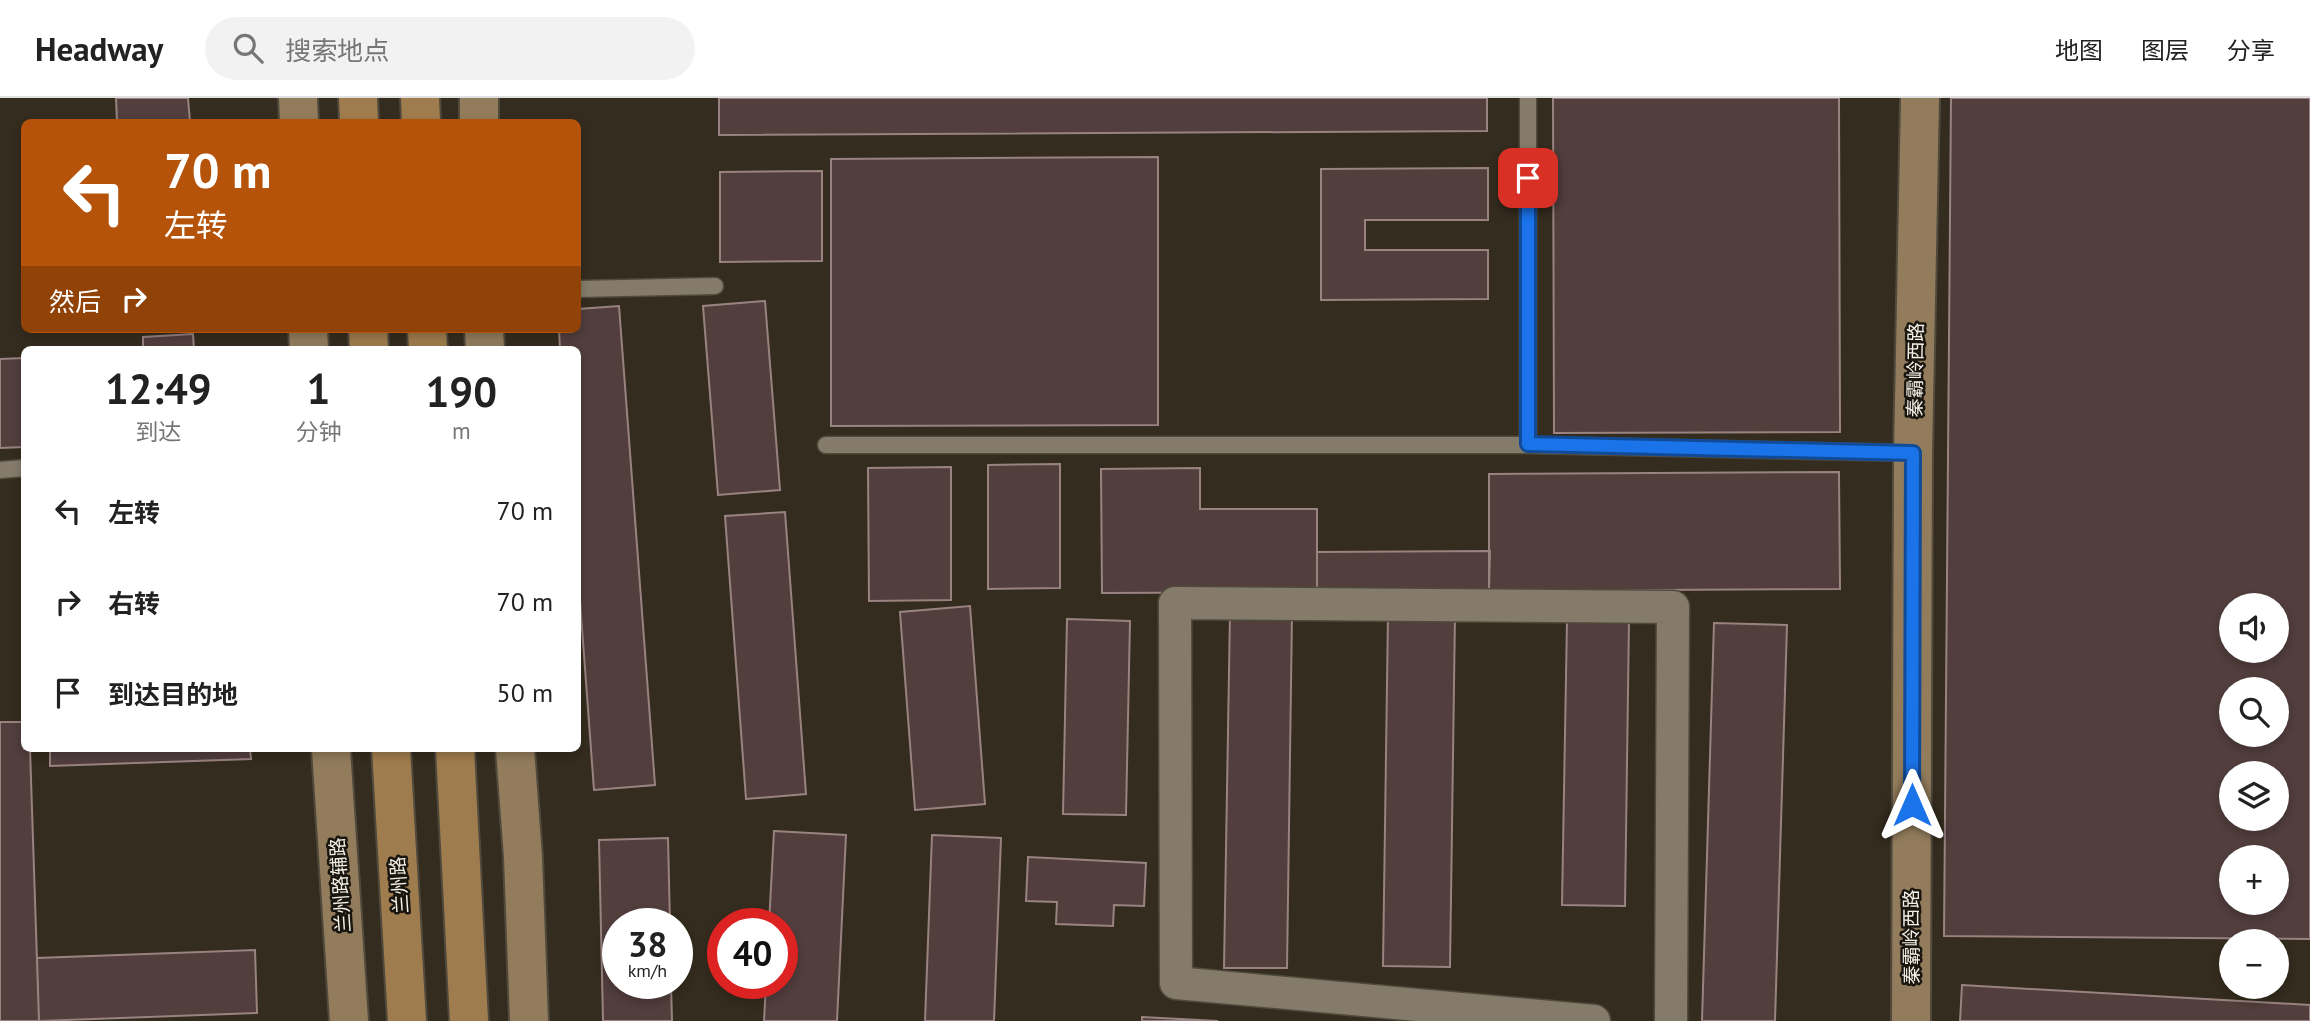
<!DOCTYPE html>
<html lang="zh">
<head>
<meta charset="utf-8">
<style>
	body { margin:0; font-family:"PT Sans","Noto Sans SC",sans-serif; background:#f2f2f2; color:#222; height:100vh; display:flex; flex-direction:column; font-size:26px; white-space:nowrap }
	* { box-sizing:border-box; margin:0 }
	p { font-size:23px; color:#767676 }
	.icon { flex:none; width:38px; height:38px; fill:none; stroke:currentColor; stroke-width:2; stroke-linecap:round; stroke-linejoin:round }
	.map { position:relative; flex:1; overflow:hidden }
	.drawer { position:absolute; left:21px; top:248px; width:560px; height:406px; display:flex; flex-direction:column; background:#fff; border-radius:10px; box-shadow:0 4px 10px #0003 }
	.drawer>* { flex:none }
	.guide { position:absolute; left:21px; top:21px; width:560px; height:214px; border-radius:10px; box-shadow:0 4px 10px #0003; background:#b45309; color:#fff; overflow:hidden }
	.tools { position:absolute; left:2219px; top:495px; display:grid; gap:14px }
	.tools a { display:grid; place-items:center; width:70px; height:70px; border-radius:50%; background:#fff; box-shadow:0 4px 10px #0003; font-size:35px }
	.speed { position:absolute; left:602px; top:810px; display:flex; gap:14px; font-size:35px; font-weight:700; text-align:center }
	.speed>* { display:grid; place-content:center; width:91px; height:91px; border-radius:50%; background:#fff; box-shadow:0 4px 10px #0003; line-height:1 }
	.speed small { font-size:18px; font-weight:400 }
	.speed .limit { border:10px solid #d22; background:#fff; color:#111 }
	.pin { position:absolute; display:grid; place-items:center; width:60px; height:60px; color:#fff; margin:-30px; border-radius:14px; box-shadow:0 4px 10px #0006 }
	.me { position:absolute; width:77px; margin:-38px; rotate:0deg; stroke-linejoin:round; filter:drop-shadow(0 0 5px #0008) }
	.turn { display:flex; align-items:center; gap:24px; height:147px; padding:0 28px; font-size:32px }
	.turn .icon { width:91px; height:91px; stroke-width:2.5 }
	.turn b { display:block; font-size:49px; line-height:60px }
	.then { display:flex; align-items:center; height:66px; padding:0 28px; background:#0003; gap:14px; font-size:26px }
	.eta { display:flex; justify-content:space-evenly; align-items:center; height:119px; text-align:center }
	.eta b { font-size:42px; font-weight:800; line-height:49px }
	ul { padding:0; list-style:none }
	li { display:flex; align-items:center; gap:21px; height:91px; padding:0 28px }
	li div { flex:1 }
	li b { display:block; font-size:26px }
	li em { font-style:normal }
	header { display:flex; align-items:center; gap:42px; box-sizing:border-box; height:98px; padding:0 35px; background:#fff; border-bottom:2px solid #e0e0e0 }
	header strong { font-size:33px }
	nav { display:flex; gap:38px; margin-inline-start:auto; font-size:24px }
	.search { width:490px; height:63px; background:#f2f2f2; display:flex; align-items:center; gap:18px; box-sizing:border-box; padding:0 24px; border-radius:38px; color:#767676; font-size:26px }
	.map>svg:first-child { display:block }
	.building { fill:#513e3d; stroke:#998381; stroke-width:2; fill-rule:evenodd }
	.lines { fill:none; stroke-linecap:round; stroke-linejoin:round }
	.lane-casing { stroke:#504a3d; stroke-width:19 }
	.street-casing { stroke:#504a3d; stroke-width:35 }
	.secondary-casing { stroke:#504a3d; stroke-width:42 }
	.primary-casing { stroke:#504a3d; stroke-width:42 }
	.lane { stroke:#847b6b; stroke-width:16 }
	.street { stroke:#847b6b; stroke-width:32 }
	.secondary { stroke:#927c5c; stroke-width:38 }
	.primary { stroke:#9f7c4e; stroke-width:38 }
	.route-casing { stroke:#114b97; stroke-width:18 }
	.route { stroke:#1a73e8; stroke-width:12 }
	.labels { text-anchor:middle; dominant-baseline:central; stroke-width:5; stroke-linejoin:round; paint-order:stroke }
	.street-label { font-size:19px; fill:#f5f0e6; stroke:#19150f }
</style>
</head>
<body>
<header>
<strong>Headway</strong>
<div class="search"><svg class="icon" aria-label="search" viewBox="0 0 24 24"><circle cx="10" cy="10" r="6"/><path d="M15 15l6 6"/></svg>搜索地点</div>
<nav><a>地图</a><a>图层</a><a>分享</a></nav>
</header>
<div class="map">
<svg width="2310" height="923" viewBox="0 0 2310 923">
	<rect width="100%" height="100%" fill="#342c1e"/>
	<path class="building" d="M 116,0 L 188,0 L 190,24 L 117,24 Z
		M 719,0 L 1487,0 L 1487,33 L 719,37 Z
		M 1553,0 L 1839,0 L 1840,334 L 1554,335 Z
		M 1951,0 L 2310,0 L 2310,841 L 1944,838 ZM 2231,508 L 2277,508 L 2277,553 L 2231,553 ZM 2231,592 L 2277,592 L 2277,637 L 2231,637 ZM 2231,676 L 2277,676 L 2277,721 L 2231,721 ZM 2231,760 L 2277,760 L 2277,805 L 2231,805 Z
		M 1158,59 L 1158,327 L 831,328 L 831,61 Z
		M 1488,70 L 1488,122 L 1365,122 L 1365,152 L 1488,152 L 1488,201 L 1321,202 L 1321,71 Z
		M 822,73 L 822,163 L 720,164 L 720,74 Z
		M 765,203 L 780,392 L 718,397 L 703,208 Z
		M 619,208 L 655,687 L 594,692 L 578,476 L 578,252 L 560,252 L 559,231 L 578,231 L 578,211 Z
		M 193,236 L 194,252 L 143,252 L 143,239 Z
		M 24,260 L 24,349 L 0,350 L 0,261 Z
		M 1060,366 L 1060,490 L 988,491 L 988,367 Z
		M 951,369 L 951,502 L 869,503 L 868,370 Z
		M 1200,370 L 1200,411 L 1317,411 L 1317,494 L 1102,495 L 1101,371 Z
		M 1839,374 L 1840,491 L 1489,493 L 1489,376 Z
		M 785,414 L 806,696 L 746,701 L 725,418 Z
		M 1490,453 L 1489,493 L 1317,494 L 1317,454 Z
		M 970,508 L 985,706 L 915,712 L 900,514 Z
		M 1230,515 L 1292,516 L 1287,870 L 1224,870 Z
		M 1388,516 L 1455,517 L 1450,869 L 1383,868 Z
		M 1067,521 L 1130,523 L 1126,717 L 1063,716 Z
		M 1567,522 L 1629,522 L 1625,808 L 1562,807 Z
		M 1714,525 L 1787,527 L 1775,923 L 1702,923 Z
		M 0,624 L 24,624 L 24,651 L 30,651 L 39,923 L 0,923 Z
		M 50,651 L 250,651 L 251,661 L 50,668 Z
		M 774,733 L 846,737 L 837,923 L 764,923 L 766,886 L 782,886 L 782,826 L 769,826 Z
		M 932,737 L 1001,740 L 994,923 L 925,923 Z
		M 668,740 L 670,826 L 618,826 L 618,886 L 671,886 L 672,923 L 603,923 L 599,742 Z
		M 1028,759 L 1146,765 L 1144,808 L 1114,807 L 1113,828 L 1056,826 L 1057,804 L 1026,803 Z
		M 255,852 L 257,915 L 39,923 L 37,860 Z
		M 1962,887 L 2310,907 L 2310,923 L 1960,923 Z
		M 1142,919 L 1218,923 L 1142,923 Z"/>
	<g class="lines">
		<defs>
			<path id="lane" d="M 1528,0 L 1528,347
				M 578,191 L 715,188
				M 826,347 L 1528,347 L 1913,355
				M 0,372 L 24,370"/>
			<path id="street" d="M 1594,923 L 1176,885 L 1175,505 L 1673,509 L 1671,923"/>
			<path id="secondary" d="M 298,0 L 299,24
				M 479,0 L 479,24
				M 308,231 L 309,252
				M 484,231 L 485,252
				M 331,651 L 349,923
				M 515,651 L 523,759 L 529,923
				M 1911,923 L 1913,355 L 1920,0"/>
			<path id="primary" d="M 358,0 L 359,24
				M 420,0 L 421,24
				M 368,231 L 369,252
				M 427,231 L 428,252
				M 391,651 L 407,923
				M 455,651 L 469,923"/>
		</defs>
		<use href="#lane" class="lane-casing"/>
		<use href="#street" class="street-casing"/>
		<use href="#secondary" class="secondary-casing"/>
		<use href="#primary" class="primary-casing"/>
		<use href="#lane" class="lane"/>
		<use href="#street" class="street"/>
		<use href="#secondary" class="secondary"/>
		<use href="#primary" class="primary"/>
	</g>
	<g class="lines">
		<defs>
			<path id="route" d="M 1528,80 L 1528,346 L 1913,355 L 1912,707"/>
		</defs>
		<use href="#route" class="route-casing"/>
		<use href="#route" class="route"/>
	</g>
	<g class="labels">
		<g class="street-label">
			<text transform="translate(1915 272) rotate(-89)">秦霸岭西路</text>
			<text transform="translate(340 787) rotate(-94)">兰州路辅路</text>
			<text transform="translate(399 787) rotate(-94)">兰州路</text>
			<text transform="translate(1911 839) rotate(-90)">秦霸岭西路</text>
		</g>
	</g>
</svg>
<div class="tools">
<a><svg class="icon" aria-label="sound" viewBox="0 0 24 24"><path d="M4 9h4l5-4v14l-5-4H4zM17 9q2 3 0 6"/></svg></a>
<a><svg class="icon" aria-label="search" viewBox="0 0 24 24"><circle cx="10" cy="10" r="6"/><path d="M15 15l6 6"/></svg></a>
<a><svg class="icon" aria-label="layers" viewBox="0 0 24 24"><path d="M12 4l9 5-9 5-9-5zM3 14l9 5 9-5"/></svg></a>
<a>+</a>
<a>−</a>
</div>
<div class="speed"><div>38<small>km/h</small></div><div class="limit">40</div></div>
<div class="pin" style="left:1528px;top:80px;background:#d93025"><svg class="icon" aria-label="arrive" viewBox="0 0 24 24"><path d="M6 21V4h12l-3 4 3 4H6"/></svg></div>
<svg class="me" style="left:1912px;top:707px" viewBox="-20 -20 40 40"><path d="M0-17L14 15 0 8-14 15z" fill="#1a73e8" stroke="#fff" stroke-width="4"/></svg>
<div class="guide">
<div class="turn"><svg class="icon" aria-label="left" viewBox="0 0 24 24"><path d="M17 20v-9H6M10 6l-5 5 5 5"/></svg><div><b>70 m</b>左转</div></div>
<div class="then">然后<svg class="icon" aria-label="right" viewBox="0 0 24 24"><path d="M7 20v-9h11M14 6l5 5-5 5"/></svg></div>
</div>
<section class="drawer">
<div class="eta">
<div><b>12:49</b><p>到达</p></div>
<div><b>1</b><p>分钟</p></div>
<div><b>190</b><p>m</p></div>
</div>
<ul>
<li><svg class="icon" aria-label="left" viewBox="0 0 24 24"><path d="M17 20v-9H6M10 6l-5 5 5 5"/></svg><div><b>左转</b></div><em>70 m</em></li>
<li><svg class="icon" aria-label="right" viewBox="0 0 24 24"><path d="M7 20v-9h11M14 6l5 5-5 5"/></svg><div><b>右转</b></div><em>70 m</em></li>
<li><svg class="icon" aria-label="arrive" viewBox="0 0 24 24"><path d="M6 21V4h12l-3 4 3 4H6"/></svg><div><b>到达目的地</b></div><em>50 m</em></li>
</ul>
</section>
</div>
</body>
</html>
